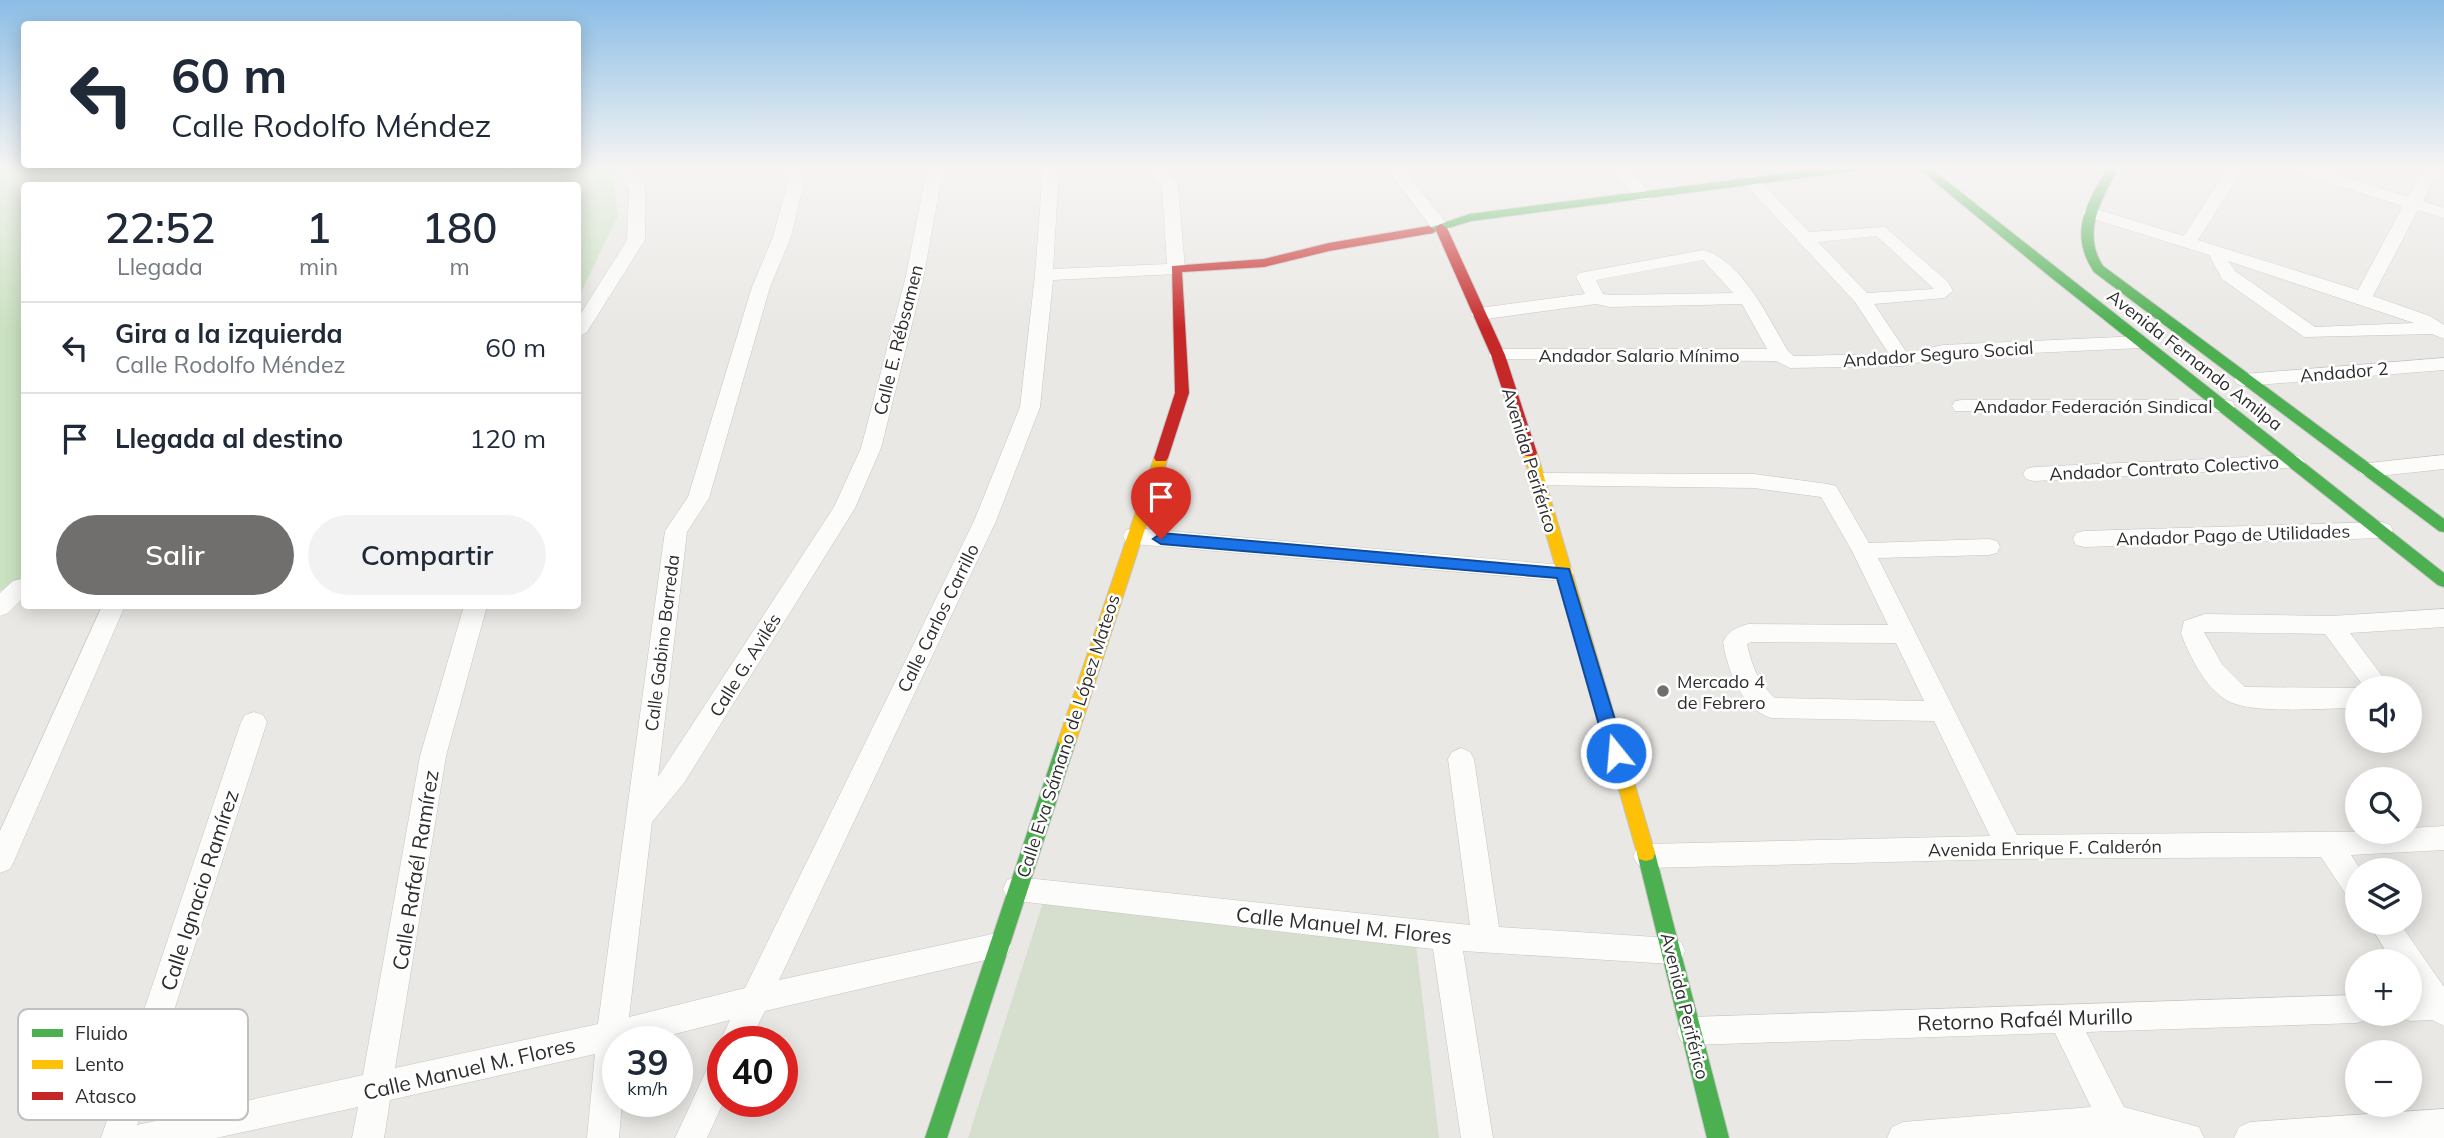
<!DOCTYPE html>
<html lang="es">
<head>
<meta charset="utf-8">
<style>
	body { margin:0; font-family:Mulish,sans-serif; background:#f2f2f3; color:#1f2937; height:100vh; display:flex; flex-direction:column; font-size:26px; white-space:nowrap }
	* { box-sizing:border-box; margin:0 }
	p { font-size:23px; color:#747a83 }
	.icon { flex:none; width:38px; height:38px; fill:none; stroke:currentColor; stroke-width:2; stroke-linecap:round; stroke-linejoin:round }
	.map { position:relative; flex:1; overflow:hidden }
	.sheet { position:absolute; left:21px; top:182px; width:560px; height:427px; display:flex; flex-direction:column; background:#fff; border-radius:7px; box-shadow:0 4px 18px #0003 }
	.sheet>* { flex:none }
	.top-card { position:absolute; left:21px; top:21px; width:560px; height:147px; border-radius:7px; box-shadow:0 4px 18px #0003; background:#fff; color:#1f2937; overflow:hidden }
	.controls { position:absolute; left:2345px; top:676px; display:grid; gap:14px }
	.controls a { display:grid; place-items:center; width:77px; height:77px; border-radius:50%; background:#fff; box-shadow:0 4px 18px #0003; font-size:35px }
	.speed { position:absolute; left:602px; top:1026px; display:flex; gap:14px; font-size:35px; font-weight:700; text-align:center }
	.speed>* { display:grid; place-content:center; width:91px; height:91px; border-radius:50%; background:#fff; box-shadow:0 4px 18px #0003; line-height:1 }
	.speed small { font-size:18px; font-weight:400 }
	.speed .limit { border:10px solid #d22; background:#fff; color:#111 }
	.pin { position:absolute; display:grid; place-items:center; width:60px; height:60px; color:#fff; margin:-72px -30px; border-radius:50% 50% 50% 0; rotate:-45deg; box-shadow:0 0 7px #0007 }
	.pin .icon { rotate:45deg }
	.me { position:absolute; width:77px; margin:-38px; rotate:343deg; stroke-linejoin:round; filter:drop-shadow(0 0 5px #0008) }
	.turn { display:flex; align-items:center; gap:24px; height:147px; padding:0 35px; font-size:32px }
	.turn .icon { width:91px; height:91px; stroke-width:2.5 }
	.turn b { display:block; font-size:49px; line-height:60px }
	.eta { display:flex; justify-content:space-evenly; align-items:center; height:119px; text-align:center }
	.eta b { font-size:42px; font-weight:600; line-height:49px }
	.cta { display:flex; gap:14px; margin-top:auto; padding:14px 35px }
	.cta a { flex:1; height:80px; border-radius:42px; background:#706f6e; color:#fff; font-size:28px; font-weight:600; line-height:80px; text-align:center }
	.cta a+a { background:#f2f2f3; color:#1f2937 }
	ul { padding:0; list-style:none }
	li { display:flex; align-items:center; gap:21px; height:91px; padding:0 35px; border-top:2px solid #e0e1e3 }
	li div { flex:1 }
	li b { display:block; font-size:26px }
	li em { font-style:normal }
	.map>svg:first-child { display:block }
	.green { fill:#cbe2c2 }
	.cemetery { fill:#d6dece }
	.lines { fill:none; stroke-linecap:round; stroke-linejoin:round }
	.street-casing { stroke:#c5c4c4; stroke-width:1 }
	.fast-casing { stroke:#c5c4c4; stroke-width:2 }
	.slow-casing { stroke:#c5c4c4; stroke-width:2 }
	.jam-casing { stroke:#c5c4c4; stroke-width:2 }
	.street { fill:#fcfcfb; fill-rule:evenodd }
	.fast { fill:#4caf50; fill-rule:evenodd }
	.slow { fill:#ffc107; fill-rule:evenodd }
	.jam { fill:#c62828; fill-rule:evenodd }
	.route { fill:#1a73e8; stroke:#114b97; stroke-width:2 }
	.poi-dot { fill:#706f6e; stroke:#fff; stroke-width:2.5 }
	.labels { text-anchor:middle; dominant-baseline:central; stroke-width:5; stroke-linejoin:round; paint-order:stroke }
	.street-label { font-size:18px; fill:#2e2e2e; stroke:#fff }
	.poi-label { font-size:18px; fill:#2e2e2e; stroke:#fff; text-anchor:start }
	.near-street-label { font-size:21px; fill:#2e2e2e; stroke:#fff }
	.key { fill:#fff; stroke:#c0c0c0; stroke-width:2 }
	.key-label { font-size:19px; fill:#2e2e2e }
</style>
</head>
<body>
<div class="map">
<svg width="2444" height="1138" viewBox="0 0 2444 1138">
	<rect width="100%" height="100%" fill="#eae8e5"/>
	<path class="green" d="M 0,168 L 612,168 L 618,216 L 578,298 L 578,186 L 24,186 L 24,579 L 0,591 Z"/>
	<path class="cemetery" d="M 1044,899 L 1416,944 L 1439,1138 L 968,1138 Z"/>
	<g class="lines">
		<defs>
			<path id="street" d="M 615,168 L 632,168 L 645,188 L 645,240 L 587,332 L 578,338 L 578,318 L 627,240 L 629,188 Z
				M 782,168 L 798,168 L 804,182 L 791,237 L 770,287 L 709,498 L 687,532 L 658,777 L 834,507 L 861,448 L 905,280 L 926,175 L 921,168 L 938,168 L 942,175 L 923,280 L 881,448 L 855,508 L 684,783 L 652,822 L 629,1017 L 745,988 L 974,521 L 1020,407 L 1035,275 L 1043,168 L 1059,168 L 1053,269 L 1167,264 L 1162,187 L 1147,168 L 1164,168 L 1178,186 L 1185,269 L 1176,274 L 1053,280 L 1040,407 L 996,521 L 779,980 L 997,933 L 1007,937 L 1011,946 L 1007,955 L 765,1011 L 750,1041 L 723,1041 L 723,1048 L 720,1041 L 730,1020 L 647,1041 L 618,1041 L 618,1101 L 622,1101 L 619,1138 L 587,1138 L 595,1054 L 390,1100 L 384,1138 L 352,1138 L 358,1107 L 216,1138 L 101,1138 L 241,722 L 245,715 L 254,712 L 263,715 L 267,722 L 137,1125 L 363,1075 L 420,756 L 464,606 L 487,606 L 446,756 L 395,1068 L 598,1024 L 665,531 L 688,497 L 752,287 L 773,237 L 788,182 Z
				M 1386,168 L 1403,168 L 1447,224 L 1450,228 L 1447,232 L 1435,232 Z
				M 1611,168 L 1628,168 L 1651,196 L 1649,200 L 1637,200 Z
				M 2228,168 L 2244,168 L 2198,240 L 2358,290 L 2403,206 L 2293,171 L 2291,168 L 2317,168 L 2408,197 L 2424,168 L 2440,168 L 2423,201 L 2444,208 L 2444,218 L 2418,210 L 2373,296 L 2430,316 L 2444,325 L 2444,339 L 2432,334 L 2304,337 L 2222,279 L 2209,255 L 2084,216 L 2082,212 L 2090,207 L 2184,236 ZM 2228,261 L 2414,323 L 2315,327 L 2235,271 Z
				M 1750,175 L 1756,177 L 1809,232 L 1885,227 L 1948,282 L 1953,291 L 1944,298 L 1874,304 L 1907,353 L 1943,345 L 2141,336 L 2151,342 L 2141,348 L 1943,357 L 1902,366 L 1790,368 L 1776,361 L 1491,359 L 1488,355 L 1498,349 L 1767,349 L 1742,304 L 1610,307 L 1596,304 L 1479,320 L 1470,314 L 1479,308 L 1585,294 L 1576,277 L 1579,273 L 1703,250 C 1741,259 1769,319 1788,351 L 1794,356 L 1889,354 L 1855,302 L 1744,183 L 1742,180 ZM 1876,236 L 1880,239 L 1934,289 L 1867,293 L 1818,242 ZM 1703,260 L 1733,293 L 1610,295 L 1603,294 L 1596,280 Z
				M 2444,358 L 2444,370 L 2244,386 L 2237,384 L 2234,380 L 2237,376 L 2244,374 Z
				M 1962,400 L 2225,400 L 2232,401 L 2235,406 L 2232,411 L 2225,412 L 1955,411 L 1952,406 L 1955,401 Z
				M 2294,455 L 2301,457 L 2305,462 L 2301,467 L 2034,481 L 2026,479 L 2023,474 L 2026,469 L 2034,467 Z
				M 2444,455 L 2444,469 L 2369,477 L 2362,475 L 2358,470 L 2362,465 L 2369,463 Z
				M 1537,473 L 1754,474 L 1828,484 L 1836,486 L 1869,543 L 1989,539 L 1997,541 L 2000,547 L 1997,553 L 1989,555 L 1878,558 L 2017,835 L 2410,831 L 2410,828 L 2444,826 L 2444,850 L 2351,855 L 2361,870 L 2357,870 L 2357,899 L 2347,896 L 2321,857 L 2009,859 L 1647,868 L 1637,864 L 1633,856 L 1637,848 L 1647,844 L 1990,836 L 1934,721 L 1771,718 C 1741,708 1728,671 1723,642 C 1729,630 1736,628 1748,624 L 1888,625 L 1852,551 L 1821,497 L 1754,488 L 1529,485 L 1526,480 L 1529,475 ZM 1751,642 L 1896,643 L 1924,701 L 1775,698 C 1759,684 1751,664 1747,644 Z
				M 2382,522 L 2390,525 L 2393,530 L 2390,535 L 2382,538 L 2084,547 L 2076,545 L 2073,539 L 2076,533 L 2084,531 Z
				M 1134,528 L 1563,565 L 1571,567 L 1574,573 L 1571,579 L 1563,581 L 1134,544 L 1126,542 L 1123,536 L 1126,530 Z
				M 21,579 L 24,580 L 24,597 L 8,613 L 0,616 L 0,593 L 13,581 Z
				M 102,606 L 122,606 L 124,608 L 14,861 L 10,869 L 0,873 L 0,831 Z
				M 2444,609 L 2444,627 L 2350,633 L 2391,688 L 2365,688 L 2325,634 L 2204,632 L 2222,664 L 2245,687 L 2357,688 L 2357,708 C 2326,708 2251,715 2226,700 C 2205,687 2189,655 2181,633 L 2184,621 L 2205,614 L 2331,616 Z
				M 1461,748 L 1470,752 L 1474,759 L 1499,927 L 1671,938 L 1681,942 L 1685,951 L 1681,960 L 1671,964 L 1463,951 L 1493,1138 L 1461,1138 L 1433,949 L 1017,901 L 1007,898 L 1003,889 L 1007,880 L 1017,877 L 1470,925 L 1448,759 L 1452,752 Z
				M 2368,922 L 2399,922 L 2444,987 L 2444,1026 L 2432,1020 L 2410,1021 L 2399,1017 L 2398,1013 L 2410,1013 L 2410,993 L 2414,993 L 2410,986 L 2410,961 L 2392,961 Z
				M 2357,995 L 2357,1013 L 2370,1013 L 2368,1019 L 2357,1023 L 2086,1032 L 2124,1107 L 2199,1127 L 2204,1138 L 1887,1138 L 1892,1127 L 1903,1122 L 2091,1107 L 2055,1033 L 1692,1045 L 1681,1041 L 1677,1031 L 1681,1021 L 1692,1017 Z
				M 723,1054 L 724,1101 L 707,1138 L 675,1138 L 712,1058 Z
				M 2444,1109 L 2444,1138 L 2234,1138 L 2239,1127 L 2250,1122 Z"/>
			<path id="fast" d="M 1826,168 L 1860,168 L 1855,171 L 1471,221 L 1429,234 L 1423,230 L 1470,214 Z
				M 1918,168 L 1930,168 L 2444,573 L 2444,587 L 2438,585 L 2048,275 Z
				M 2107,168 L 2118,168 C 2102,199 2081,233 2103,266 L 2444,519 L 2444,532 L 2439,531 L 2094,272 C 2068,233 2087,204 2107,168 Z
				M 1067,734 L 1073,736 L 1076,741 L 947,1138 L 925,1138 L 1058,741 L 1061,736 Z
				M 1646,845 L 1653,847 L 1655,853 L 1729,1138 L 1707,1138 L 1637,853 L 1639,847 Z"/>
			<path id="slow" d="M 1530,448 L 1537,453 L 1655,853 L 1653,859 L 1646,861 L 1639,859 L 1637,853 L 1523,453 Z
				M 1161,453 L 1168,458 L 1076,741 L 1073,746 L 1067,748 L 1061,746 L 1058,741 L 1154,458 Z"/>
			<path id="jam" d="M 1441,224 L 1447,228 L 1505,355 L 1537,453 L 1535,456 L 1525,456 L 1523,453 L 1491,355 L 1435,228 Z
				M 1429,226 L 1435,230 L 1433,233 L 1329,251 L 1264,267 L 1182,272 L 1189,393 L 1168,458 L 1166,461 L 1156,461 L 1154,458 L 1175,393 L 1172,266 L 1264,259 L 1329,243 Z"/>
		</defs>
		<use href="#street" class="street-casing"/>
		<use href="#fast" class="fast-casing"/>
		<use href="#slow" class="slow-casing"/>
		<use href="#jam" class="jam-casing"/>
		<use href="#street" class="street"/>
		<use href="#fast" class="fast"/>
		<use href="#slow" class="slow"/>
		<use href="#jam" class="jam"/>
	</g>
	<linearGradient id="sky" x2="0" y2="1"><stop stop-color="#8bbde6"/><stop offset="0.51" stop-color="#f6f5f3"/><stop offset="1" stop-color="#f6f5f3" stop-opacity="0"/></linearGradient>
	<rect width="2444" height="328" fill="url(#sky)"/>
	<path class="route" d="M 1161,533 L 1569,569 L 1625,753 L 1623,758 L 1616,760 L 1610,758 L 1607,753 L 1557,578 L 1161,544 L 1153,539 Z"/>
	<circle class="poi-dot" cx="1663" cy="691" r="7"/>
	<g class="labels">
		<g class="street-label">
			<text transform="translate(898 340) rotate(-76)">Calle E. Rébsamen</text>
			<text transform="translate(1938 354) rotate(-4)">Andador Seguro Social</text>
			<text x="1639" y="355">Andador Salario Mínimo</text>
			<text transform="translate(2195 360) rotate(38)">Avenida Fernando Amilpa</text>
			<text transform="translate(2344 372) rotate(-5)">Andador 2</text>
			<text x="2093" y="406">Andador Federación Sindical</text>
			<text transform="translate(1530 460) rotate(73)">Avenida Periférico</text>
			<text transform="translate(2164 468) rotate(-3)">Andador Contrato Colectivo</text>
			<text transform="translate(2233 535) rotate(-2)">Andador Pago de Utilidades</text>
			<text transform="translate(938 618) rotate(-64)">Calle Carlos Carrillo</text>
			<text transform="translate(662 643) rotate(-83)">Calle Gabino Barreda</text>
			<text transform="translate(745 665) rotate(-58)">Calle G. Avilés</text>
			<text transform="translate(1068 736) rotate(-72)">Calle Eva Sámano de López Mateos</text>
			<text transform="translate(2045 848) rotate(-1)">Avenida Enrique F. Calderón</text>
			<text transform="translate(1685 1006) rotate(76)">Avenida Periférico</text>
		</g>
		<g class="poi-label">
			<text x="1677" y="681">Mercado 4<tspan x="1677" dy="21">de Febrero</tspan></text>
		</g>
		<g class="near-street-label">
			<text transform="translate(415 870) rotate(-81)">Calle Rafaél Ramírez</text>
			<text transform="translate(199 890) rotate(-72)">Calle Ignacio Ramírez</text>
			<text transform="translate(1344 925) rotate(6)">Calle Manuel M. Flores</text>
			<text transform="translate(2025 1019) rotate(-2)">Retorno Rafaél Murillo</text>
			<text transform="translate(469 1068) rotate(-13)">Calle Manuel M. Flores</text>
		</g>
	</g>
	<rect x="18" y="1009" width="230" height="111" rx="10" class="key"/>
	<rect x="32" y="1029" width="31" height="8" fill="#4caf50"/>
	<rect x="32" y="1060" width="31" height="9" fill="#ffc107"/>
	<rect x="32" y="1092" width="31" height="8" fill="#c62828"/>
	<g class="key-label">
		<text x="75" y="1040">Fluido</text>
		<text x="75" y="1071">Lento</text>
		<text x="75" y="1103">Atasco</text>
	</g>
</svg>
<div class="controls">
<a><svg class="icon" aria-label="sound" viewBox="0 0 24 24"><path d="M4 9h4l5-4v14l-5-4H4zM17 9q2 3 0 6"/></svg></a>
<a><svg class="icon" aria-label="search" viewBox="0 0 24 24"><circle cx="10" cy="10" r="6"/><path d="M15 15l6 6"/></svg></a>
<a><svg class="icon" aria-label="layers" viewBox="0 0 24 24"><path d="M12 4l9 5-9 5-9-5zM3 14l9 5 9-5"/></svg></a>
<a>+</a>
<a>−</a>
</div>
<div class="speed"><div>39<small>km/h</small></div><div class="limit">40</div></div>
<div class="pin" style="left:1161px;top:539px;background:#d93025"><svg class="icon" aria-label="arrive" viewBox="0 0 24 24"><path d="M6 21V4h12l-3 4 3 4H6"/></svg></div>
<svg class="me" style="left:1616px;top:753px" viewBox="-20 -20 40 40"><circle r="17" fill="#1a73e8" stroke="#fff" stroke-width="3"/><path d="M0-11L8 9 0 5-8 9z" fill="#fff"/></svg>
<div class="top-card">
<div class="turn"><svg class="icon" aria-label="left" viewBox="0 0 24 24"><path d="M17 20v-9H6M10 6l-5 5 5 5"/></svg><div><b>60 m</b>Calle Rodolfo Méndez</div></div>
</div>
<section class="sheet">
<div class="eta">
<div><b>22:52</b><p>Llegada</p></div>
<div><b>1</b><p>min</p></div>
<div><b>180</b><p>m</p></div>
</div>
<ul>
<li><svg class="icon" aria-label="left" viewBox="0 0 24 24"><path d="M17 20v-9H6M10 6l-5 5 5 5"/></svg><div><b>Gira a la izquierda</b><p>Calle Rodolfo Méndez</p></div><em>60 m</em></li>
<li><svg class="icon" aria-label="arrive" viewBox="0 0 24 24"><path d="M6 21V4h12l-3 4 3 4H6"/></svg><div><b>Llegada al destino</b></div><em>120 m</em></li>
</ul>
<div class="cta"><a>Salir</a><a>Compartir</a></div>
</section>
</div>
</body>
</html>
